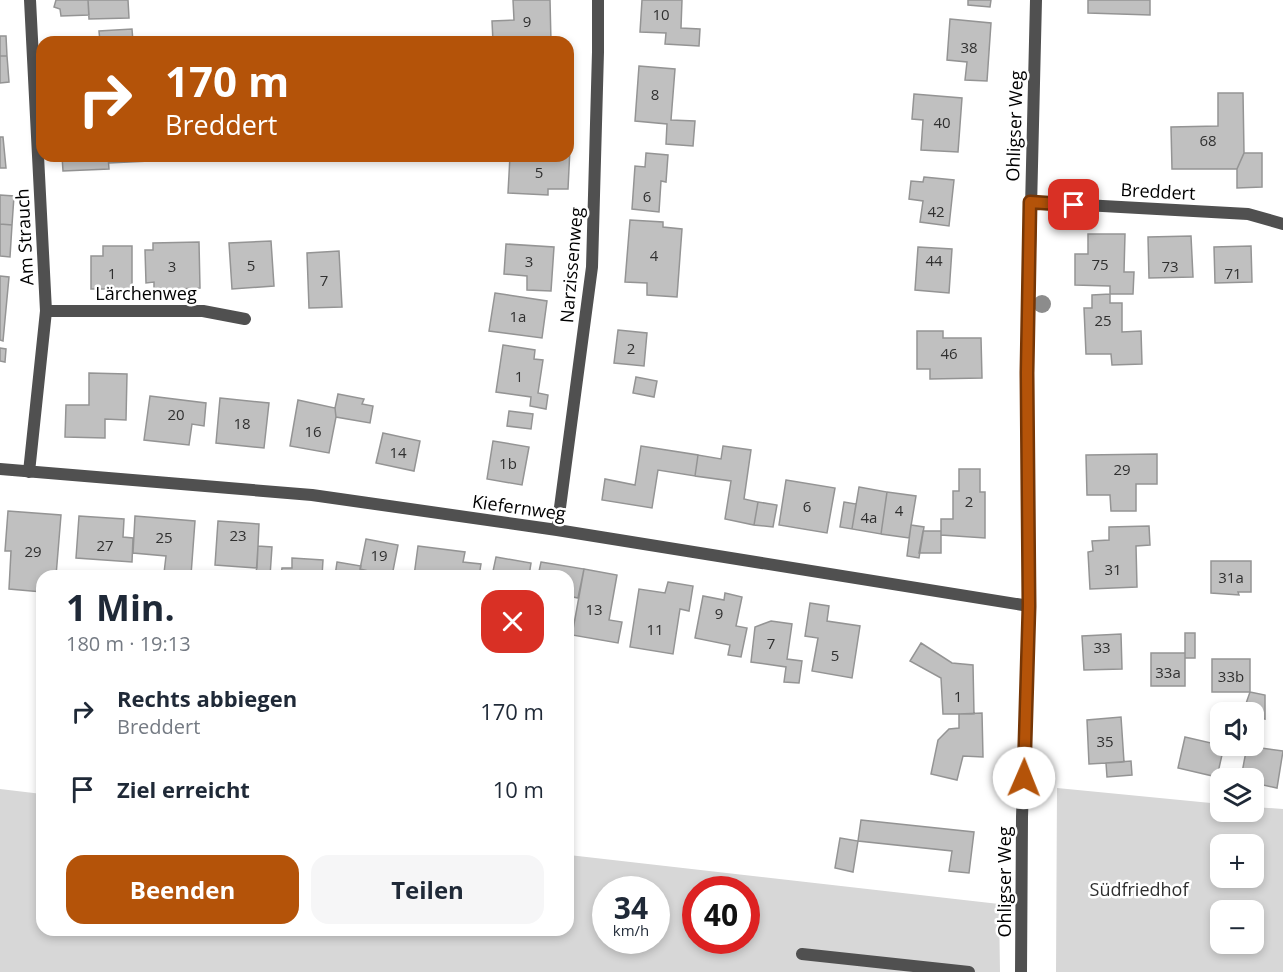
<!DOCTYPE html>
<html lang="de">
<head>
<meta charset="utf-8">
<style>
	body { margin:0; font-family:"Open Sans",sans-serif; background:#f6f6f7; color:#1f2937; height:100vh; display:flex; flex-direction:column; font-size:22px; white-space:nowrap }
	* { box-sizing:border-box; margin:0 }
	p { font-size:20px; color:#747a83 }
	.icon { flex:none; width:33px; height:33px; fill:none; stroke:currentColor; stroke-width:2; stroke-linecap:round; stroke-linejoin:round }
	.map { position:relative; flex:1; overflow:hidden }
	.drawer { position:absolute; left:36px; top:570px; width:538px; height:366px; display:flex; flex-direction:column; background:#fff; border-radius:18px; box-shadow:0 3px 9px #0003 }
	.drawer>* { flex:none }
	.top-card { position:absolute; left:36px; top:36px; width:538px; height:126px; border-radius:18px; box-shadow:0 3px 9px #0003; background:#b45309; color:#fff; overflow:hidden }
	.tools { position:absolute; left:1210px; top:702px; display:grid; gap:12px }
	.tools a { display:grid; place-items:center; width:54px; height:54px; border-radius:12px; background:#fff; box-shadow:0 3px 9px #0003; font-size:30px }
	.speed { position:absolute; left:592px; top:876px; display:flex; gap:12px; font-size:30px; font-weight:700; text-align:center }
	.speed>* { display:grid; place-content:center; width:78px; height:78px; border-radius:50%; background:#fff; box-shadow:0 3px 9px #0003; line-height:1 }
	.speed small { font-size:15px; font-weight:400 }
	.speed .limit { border:9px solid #d22; background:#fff; color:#111 }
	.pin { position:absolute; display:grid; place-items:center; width:51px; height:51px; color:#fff; margin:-26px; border-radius:12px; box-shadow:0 3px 9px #0006 }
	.me { position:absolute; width:66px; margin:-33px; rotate:1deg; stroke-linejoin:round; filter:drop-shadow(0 0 4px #0008) }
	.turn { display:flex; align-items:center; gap:21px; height:126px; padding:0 30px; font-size:27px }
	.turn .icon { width:78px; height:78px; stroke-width:2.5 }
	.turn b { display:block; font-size:42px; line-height:51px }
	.round { display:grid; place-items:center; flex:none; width:63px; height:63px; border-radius:18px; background:#f6f6f7 }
	.head { display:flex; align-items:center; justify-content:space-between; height:102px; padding:0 30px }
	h1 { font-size:36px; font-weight:700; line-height:45px }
	.primary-button { display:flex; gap:12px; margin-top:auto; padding:12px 30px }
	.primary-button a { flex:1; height:69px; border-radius:18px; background:#b45309; color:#fff; font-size:24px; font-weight:700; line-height:69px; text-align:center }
	.primary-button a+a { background:#f6f6f7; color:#1f2937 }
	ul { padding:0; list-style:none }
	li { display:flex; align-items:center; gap:18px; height:78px; padding:0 30px }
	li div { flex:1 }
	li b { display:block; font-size:22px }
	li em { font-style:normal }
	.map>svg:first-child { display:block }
	.green { fill:#d7d7d7; fill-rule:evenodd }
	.building { fill:#c0c0c0; stroke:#949494; stroke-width:1.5 }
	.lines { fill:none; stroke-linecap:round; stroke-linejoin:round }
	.service { stroke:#505050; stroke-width:12 }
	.minor { stroke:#505050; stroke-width:12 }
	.tertiary { stroke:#505050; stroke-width:12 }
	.tree { fill:#8c8c8c }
	.route-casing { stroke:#753606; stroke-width:15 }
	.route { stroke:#b45309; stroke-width:10 }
	.labels { text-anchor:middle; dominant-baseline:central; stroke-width:5; stroke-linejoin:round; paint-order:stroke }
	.number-label { font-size:15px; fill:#303030 }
	.street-label { font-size:18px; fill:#000; stroke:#fff }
	.park-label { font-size:18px; fill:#2e2e2e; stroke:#fff }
</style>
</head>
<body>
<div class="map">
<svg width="1283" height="972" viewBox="0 0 1283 972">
	<rect width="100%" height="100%" fill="#fff"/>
	<path class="green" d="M 1057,788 L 1221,804 L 1221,812 L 1254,812 L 1254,807 L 1283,809 L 1283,972 L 1056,972 ZM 1221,844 L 1254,844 L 1254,878 L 1221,878 ZM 1221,910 L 1254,910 L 1254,944 L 1221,944 Z
		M 0,789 L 42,794 L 42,930 L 568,930 L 569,855 L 999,904 L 1000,972 L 0,972 ZM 606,890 L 657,890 L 657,940 L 606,940 ZM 696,890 L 747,890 L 747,940 L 696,940 Z"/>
	<path class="building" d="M 56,0 L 88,0 L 89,15 L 61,16 L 60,9 L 54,7 Z
		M 88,0 L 128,0 L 129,18 L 89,19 Z
		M 513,0 L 550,0 L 551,42 L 493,42 L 492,21 L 514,20 Z
		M 642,0 L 682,0 L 681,28 L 700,29 L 699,46 L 665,44 L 666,33 L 640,32 Z
		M 968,0 L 991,0 L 990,7 L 968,5 Z
		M 1088,0 L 1150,0 L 1150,15 L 1088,13 Z
		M 950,19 L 991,23 L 987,81 L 965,80 L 967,62 L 947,60 Z
		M 132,29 L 133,42 L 100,42 L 99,31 Z
		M 0,36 L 6,36 L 7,56 L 0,56 Z
		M 0,56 L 7,56 L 9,82 L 0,83 Z
		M 639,66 L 675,69 L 671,120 L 695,121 L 693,146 L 666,144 L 667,124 L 635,121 Z
		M 1218,93 L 1243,93 L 1244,153 L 1237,169 L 1172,169 L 1171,127 L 1218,126 Z
		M 914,94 L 962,98 L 958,152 L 921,150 L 923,120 L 912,119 Z
		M 0,137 L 3,137 L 6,168 L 0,168 Z
		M 568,148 L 570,148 L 568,189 L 548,189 L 548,195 L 508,193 L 510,156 L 568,156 Z
		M 646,153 L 668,155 L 666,182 L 661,181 L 659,212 L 632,209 L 635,166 L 645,167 Z
		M 1244,153 L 1262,153 L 1262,187 L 1237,188 L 1237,169 Z
		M 62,156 L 108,156 L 109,169 L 63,171 Z
		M 108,156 L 212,156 L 212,158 L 109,163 Z
		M 924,177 L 954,180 L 949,226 L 920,222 L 923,201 L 909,199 L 911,181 L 923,182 Z
		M 0,195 L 14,196 L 12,225 L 0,224 Z
		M 630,220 L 663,222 L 663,227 L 682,229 L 677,297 L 647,295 L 647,283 L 625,282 Z
		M 0,224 L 12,225 L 10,257 L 0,256 Z
		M 1088,234 L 1125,234 L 1124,272 L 1134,272 L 1133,294 L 1110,294 L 1110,286 L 1075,285 L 1075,254 L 1088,254 Z
		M 1191,236 L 1193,277 L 1149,278 L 1148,237 Z
		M 271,241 L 274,286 L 232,289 L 229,243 Z
		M 199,242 L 200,288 L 154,290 L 154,282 L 146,283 L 145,250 L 153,250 L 153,243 Z
		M 506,244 L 554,247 L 551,291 L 527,290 L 527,276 L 504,274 Z
		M 103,246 L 132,246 L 132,289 L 91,289 L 91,256 L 103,256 Z
		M 1251,246 L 1252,282 L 1215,283 L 1214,247 Z
		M 918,247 L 952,249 L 949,293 L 915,290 Z
		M 339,251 L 342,307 L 309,308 L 307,253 Z
		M 0,276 L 9,277 L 3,341 L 0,340 Z
		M 495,293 L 547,301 L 542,338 L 489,331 Z
		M 1110,294 L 1110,303 L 1122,303 L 1122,332 L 1141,331 L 1142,364 L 1112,365 L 1111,354 L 1086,354 L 1084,308 L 1092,308 L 1092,295 Z
		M 618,330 L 647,333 L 644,366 L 614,363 Z
		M 917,331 L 943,331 L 943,338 L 981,338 L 982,378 L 930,379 L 930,369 L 917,369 Z
		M 503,345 L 535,350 L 534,359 L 543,360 L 538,393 L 548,395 L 546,409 L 530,406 L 531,397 L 496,392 Z
		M 0,348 L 6,349 L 5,362 L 0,361 Z
		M 89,373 L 127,374 L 126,420 L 105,419 L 105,438 L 65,437 L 66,405 L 89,405 Z
		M 636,377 L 657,381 L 654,397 L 633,393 Z
		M 338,394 L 364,399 L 362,404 L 373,406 L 370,423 L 336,417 L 335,408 Z
		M 150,396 L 206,403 L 204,426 L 192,424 L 189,445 L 144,440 Z
		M 220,398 L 269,403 L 264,448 L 216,443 Z
		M 298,400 L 335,408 L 336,417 L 329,453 L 290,446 Z
		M 509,411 L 533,414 L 531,429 L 507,426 Z
		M 383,433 L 420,441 L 414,471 L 376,463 Z
		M 493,441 L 529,447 L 522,485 L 487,479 Z
		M 641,446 L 698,455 L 695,476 L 658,470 L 652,508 L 602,500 L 605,479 L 635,485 Z
		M 723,446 L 751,450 L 744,499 L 758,502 L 754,525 L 725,519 L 731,481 L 695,476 L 698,455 L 721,459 Z
		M 1157,454 L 1157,484 L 1136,484 L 1136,511 L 1111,511 L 1110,495 L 1087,495 L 1086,455 Z
		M 959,469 L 980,469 L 980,492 L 985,492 L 985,538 L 941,535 L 941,519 L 953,519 L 953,491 L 959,491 Z
		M 786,480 L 835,488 L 827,533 L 779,525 Z
		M 859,487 L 887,492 L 881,534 L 852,529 Z
		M 887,492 L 916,496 L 909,538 L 881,534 Z
		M 758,502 L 777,505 L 773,527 L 754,525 Z
		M 844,502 L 856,504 L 852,529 L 840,527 Z
		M 8,511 L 61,515 L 56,576 L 42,576 L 42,592 L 9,589 L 11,551 L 5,551 Z
		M 79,516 L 124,519 L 123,537 L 133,538 L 132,562 L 76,558 Z
		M 135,516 L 195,521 L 191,575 L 164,573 L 166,556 L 133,553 Z
		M 218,521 L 259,524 L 257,568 L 215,565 Z
		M 911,525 L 924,527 L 919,558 L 907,556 Z
		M 1149,526 L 1150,545 L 1136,546 L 1137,587 L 1090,589 L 1088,552 L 1093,551 L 1092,541 L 1109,540 L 1109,527 Z
		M 923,531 L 941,531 L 941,553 L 919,553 Z
		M 366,539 L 398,545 L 392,576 L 372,576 L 373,572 L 360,569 Z
		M 258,546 L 272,547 L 270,576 L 256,576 Z
		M 418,546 L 465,552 L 463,562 L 481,564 L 479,576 L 414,576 Z
		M 496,557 L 531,563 L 529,576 L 492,576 Z
		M 292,558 L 323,560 L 322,576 L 281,576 L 282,568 L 292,568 Z
		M 1211,561 L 1251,561 L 1251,592 L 1238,592 L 1239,595 L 1211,593 Z
		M 337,562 L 361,566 L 359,576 L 335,576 Z
		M 541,562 L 584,569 L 578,598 L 568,596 L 568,576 L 538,576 Z
		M 584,569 L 617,575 L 609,620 L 622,622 L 618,643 L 572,635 Z
		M 668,582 L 693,586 L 689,611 L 680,609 L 673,654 L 630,647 L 639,589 L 665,593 Z
		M 725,593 L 742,597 L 736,626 L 747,628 L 741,657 L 728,655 L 730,645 L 695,638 L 703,596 L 724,600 Z
		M 810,603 L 829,606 L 827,621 L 860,626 L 852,678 L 812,671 L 818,638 L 805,636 Z
		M 771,621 L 792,624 L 787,659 L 802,661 L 799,683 L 784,682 L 786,667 L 751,662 L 755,627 Z
		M 1185,633 L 1195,633 L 1195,658 L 1185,658 Z
		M 1121,634 L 1122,669 L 1084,670 L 1082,636 Z
		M 921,643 L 952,663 L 973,665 L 974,714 L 943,714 L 941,678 L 910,661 Z
		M 1151,653 L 1185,653 L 1185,686 L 1151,686 Z
		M 1212,659 L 1250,659 L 1250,692 L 1212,692 Z
		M 1250,692 L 1265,695 L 1265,719 L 1254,717 L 1254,712 L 1243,712 Z
		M 982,713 L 983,757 L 963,756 L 957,780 L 931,774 L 938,740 L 949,729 L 959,728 L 959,714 Z
		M 1121,717 L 1124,762 L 1089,764 L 1087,720 Z
		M 1185,737 L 1224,746 L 1217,777 L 1178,768 Z
		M 1247,746 L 1283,751 L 1277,788 L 1254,783 L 1254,778 L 1241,778 Z
		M 1131,761 L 1132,775 L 1107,777 L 1106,763 Z
		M 861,820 L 974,832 L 969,873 L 949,871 L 952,851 L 858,841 Z
		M 840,838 L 858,841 L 853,872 L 835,868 Z"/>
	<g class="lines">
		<path class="service" d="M 802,954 L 969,972"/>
		<path class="minor" d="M 1030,202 L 1248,214 L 1283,224
			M 46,311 L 203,311 L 245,319
			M 0,469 L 312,495 L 557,530 L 1029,606
			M 29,472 L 46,311 L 30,0
			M 557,530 L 592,267 L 598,52 L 598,0"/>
		<path class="tertiary" d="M 1021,972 L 1022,817 L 1029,606 L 1027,373 L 1036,0"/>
	</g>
	<circle class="tree" cx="1042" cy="304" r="9"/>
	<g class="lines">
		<defs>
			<path id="route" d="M 1024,778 L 1029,606 L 1027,373 L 1030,202 L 1074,205"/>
		</defs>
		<use href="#route" class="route-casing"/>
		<use href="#route" class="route"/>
	</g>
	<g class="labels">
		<g class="number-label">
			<text x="661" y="14">10</text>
			<text x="527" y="21">9</text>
			<text x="969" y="47">38</text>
			<text x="655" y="94">8</text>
			<text x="942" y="122">40</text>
			<text x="1208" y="140">68</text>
			<text x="539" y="172">5</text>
			<text x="647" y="196">6</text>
			<text x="936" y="211">42</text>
			<text x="654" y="255">4</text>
			<text x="934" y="260">44</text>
			<text x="529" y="261">3</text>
			<text x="1100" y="264">75</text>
			<text x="251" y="265">5</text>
			<text x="172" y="266">3</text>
			<text x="1170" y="266">73</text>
			<text x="112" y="273">1</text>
			<text x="1233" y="273">71</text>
			<text x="324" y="280">7</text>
			<text x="518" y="316">1a</text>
			<text x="1103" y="320">25</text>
			<text x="631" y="348">2</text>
			<text x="949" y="353">46</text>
			<text x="519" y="376">1</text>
			<text x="176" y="414">20</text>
			<text x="242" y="423">18</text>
			<text x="313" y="431">16</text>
			<text x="398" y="452">14</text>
			<text x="508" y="463">1b</text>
			<text x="1122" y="469">29</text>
			<text x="969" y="501">2</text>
			<text x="807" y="506">6</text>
			<text x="899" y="510">4</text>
			<text x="869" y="517">4a</text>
			<text x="238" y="535">23</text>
			<text x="164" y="537">25</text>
			<text x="105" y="545">27</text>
			<text x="33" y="551">29</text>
			<text x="379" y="555">19</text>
			<text x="1113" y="569">31</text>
			<text x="1231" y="577">31a</text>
			<text x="594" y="609">13</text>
			<text x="719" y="613">9</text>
			<text x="655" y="629">11</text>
			<text x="771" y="643">7</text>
			<text x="1102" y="647">33</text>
			<text x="835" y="655">5</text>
			<text x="1168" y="672">33a</text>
			<text x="1231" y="676">33b</text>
			<text x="958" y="696">1</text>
			<text x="1105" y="741">35</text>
		</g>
		<g class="street-label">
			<text transform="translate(1014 126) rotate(-88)">Ohligser Weg</text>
			<text transform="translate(1158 191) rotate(3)">Breddert</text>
			<text transform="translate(24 237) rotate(-93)">Am Strauch</text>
			<text transform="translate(571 265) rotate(-85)">Narzissenweg</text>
			<text x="146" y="293">Lärchenweg</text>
			<text transform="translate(519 507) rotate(8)">Kiefernweg</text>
			<text transform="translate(1004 882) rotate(-90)">Ohligser Weg</text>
		</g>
		<g class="park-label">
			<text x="1139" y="889">Südfriedhof</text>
		</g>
	</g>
</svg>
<div class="tools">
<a><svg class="icon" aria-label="sound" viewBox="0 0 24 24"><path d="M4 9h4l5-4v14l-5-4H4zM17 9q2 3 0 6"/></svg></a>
<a><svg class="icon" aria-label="layers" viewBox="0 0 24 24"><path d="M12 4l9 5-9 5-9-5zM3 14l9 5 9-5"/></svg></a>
<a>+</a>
<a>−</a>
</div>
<div class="speed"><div>34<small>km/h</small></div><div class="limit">40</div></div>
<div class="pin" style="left:1074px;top:205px;background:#d93025"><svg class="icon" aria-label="arrive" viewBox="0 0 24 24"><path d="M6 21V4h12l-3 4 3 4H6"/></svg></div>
<svg class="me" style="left:1024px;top:778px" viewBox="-20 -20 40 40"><circle r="19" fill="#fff"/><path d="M0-13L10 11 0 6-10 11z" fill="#b45309"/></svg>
<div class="top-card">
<div class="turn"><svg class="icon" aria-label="right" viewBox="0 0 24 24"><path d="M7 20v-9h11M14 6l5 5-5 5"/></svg><div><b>170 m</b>Breddert</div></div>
</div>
<section class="drawer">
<div class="head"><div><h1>1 Min.</h1><p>180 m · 19:13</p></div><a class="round" style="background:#d93025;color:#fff"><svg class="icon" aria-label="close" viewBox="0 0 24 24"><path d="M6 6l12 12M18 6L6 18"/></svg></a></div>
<ul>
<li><svg class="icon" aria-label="right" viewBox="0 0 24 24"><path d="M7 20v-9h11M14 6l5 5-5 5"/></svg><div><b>Rechts abbiegen</b><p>Breddert</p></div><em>170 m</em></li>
<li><svg class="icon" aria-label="arrive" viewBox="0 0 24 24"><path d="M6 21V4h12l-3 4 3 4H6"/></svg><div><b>Ziel erreicht</b></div><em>10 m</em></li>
</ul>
<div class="primary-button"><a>Beenden</a><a>Teilen</a></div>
</section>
</div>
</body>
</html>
